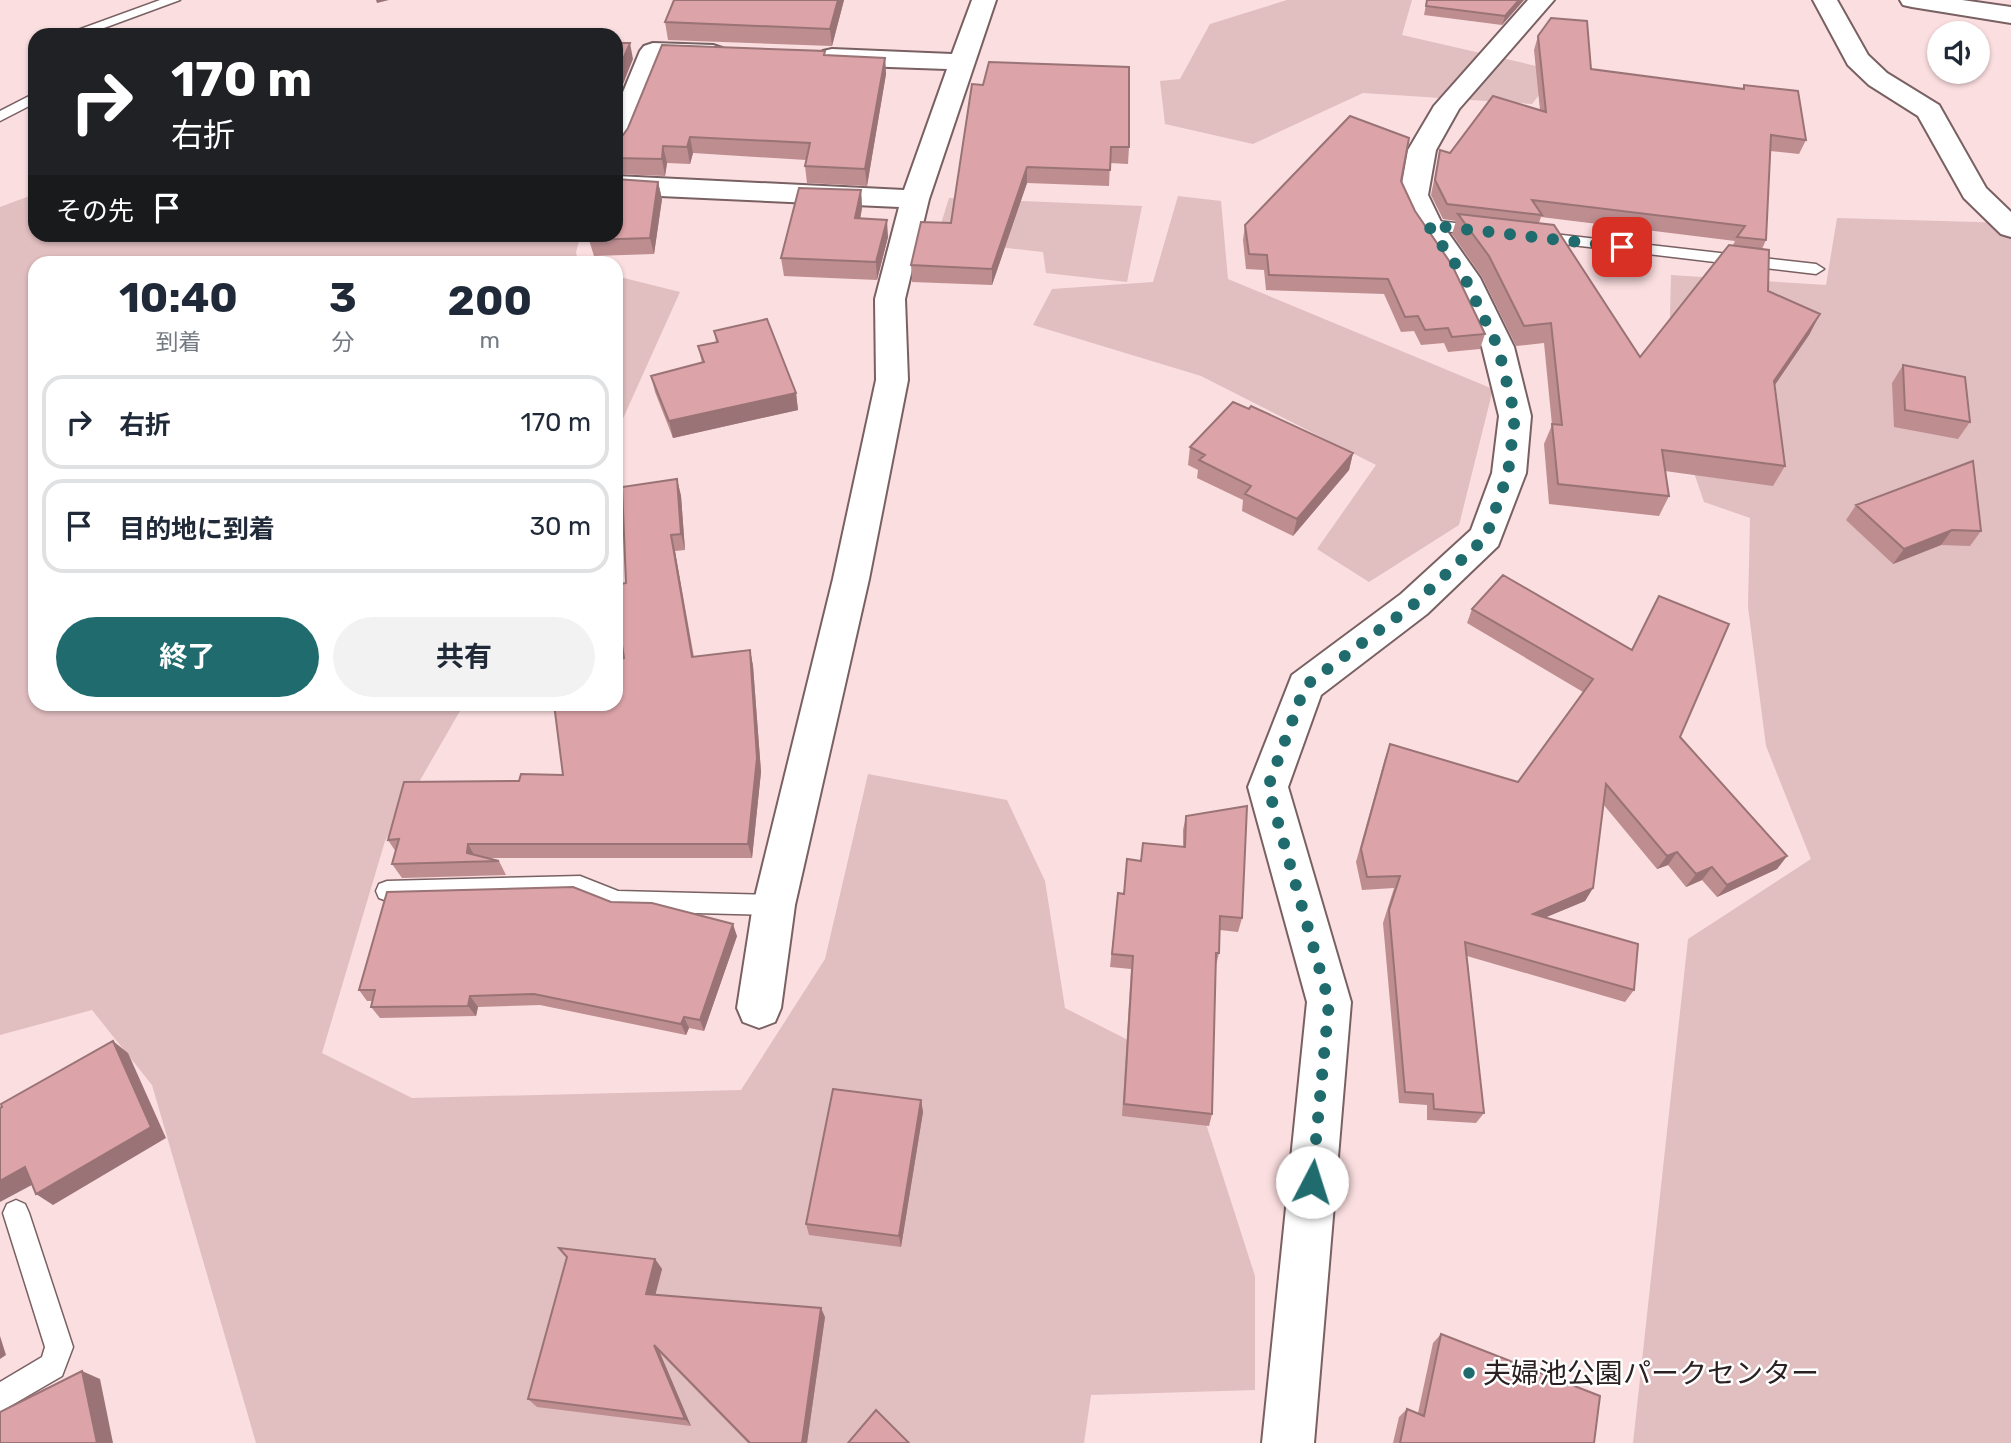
<!DOCTYPE html>
<html lang="ja">
<head>
<meta charset="utf-8">
<style>
	body { margin:0; font-family:Rubik,"Noto Sans JP",sans-serif; background:#f2f2f3; color:#1f2937; height:100vh; display:flex; flex-direction:column; font-size:26px; white-space:nowrap }
	* { box-sizing:border-box; margin:0 }
	p { font-size:23px; color:#747a83 }
	.icon { flex:none; width:38px; height:38px; fill:none; stroke:currentColor; stroke-width:2; stroke-linecap:round; stroke-linejoin:round }
	.map { position:relative; flex:1; overflow:hidden }
	.sheet { position:absolute; left:28px; top:256px; width:595px; height:455px; display:flex; flex-direction:column; background:#fff; border-radius:21px; box-shadow:0 2px 5px #0004 }
	.sheet>* { flex:none }
	.banner { position:absolute; left:28px; top:28px; width:595px; height:214px; border-radius:21px; box-shadow:0 2px 5px #0004; background:#202124; color:#fff; overflow:hidden }
	.tools { position:absolute; left:1927px; top:21px; display:grid; gap:14px }
	.tools a { display:grid; place-items:center; width:63px; height:63px; border-radius:50%; background:#fff; box-shadow:0 2px 5px #0004; font-size:35px }
	.pin { position:absolute; display:grid; place-items:center; width:60px; height:60px; color:#fff; margin:-30px; border-radius:14px; box-shadow:0 4px 10px #0006 }
	.me { position:absolute; width:77px; margin:-38px; rotate:5deg; stroke-linejoin:round; filter:drop-shadow(0 0 5px #0008) }
	.turn { display:flex; align-items:center; gap:24px; height:147px; padding:0 28px; font-size:32px }
	.turn .icon { width:91px; height:91px; stroke-width:2.5 }
	.turn b { display:block; font-size:49px; line-height:60px }
	.then { display:flex; align-items:center; height:66px; padding:0 28px; background:#0003; gap:14px; font-size:26px }
	.eta { display:flex; justify-content:space-evenly; align-items:center; height:119px; text-align:center }
	.eta b { font-size:42px; font-weight:700; line-height:49px }
	.action { display:flex; gap:14px; margin-top:auto; padding:14px 28px }
	.action a { flex:1; height:80px; border-radius:42px; background:#1f6b6e; color:#fff; font-size:28px; font-weight:700; line-height:80px; text-align:center }
	.action a+a { background:#f2f2f3; color:#1f2937 }
	ul { padding:0; list-style:none }
	li { display:flex; align-items:center; gap:21px; height:94px; margin:0 14px 10px; padding:0 14px; border:4px solid #e0e1e3; border-radius:21px }
	li div { flex:1 }
	li b { display:block; font-size:26px }
	li em { font-style:normal }
	.map>svg:first-child { display:block }
	.green { fill:#e1bec0 }
	.lines { fill:none; stroke-linecap:round; stroke-linejoin:round }
	.lane-casing { stroke:#796062; stroke-width:3 }
	.street-casing { stroke:#796062; stroke-width:4 }
	.secondary-casing { stroke:#796062; stroke-width:4 }
	.lane { fill:#fff; fill-rule:evenodd }
	.street { fill:#fff; fill-rule:evenodd }
	.secondary { fill:#fff; fill-rule:evenodd }
	.wall { fill:#bd8d90; fill-rule:evenodd }
	.shaded-wall { fill:#9a7376 }
	.building { fill:#dca4a8; stroke:#9a7376; stroke-width:2 }
	.route { stroke:#1f6b6e; stroke-width:12; stroke-dasharray:0 21.6 }
	.poi-dot { fill:#1f6b6e; stroke:#fff; stroke-width:2.5 }
	.labels { text-anchor:middle; dominant-baseline:central; stroke-width:5; stroke-linejoin:round; paint-order:stroke }
	.near-poi-label { font-size:28px; fill:#2c2122; stroke:#fff; text-anchor:start }
</style>
</head>
<body>
<div class="map">
<svg width="2011" height="1443" viewBox="0 0 2011 1443">
	<rect width="100%" height="100%" fill="#fbdee0"/>
	<path class="green" d="M 1287,0 L 1412,0 L 1402,35 L 1558,71 L 1532,104 L 1363,93 L 1253,144 L 1165,124 L 1160,81 L 1180,79 L 1210,24 Z
		M 35,194 L 35,234 L 581,235 L 576,252 L 578,262 L 35,262 L 35,704 L 464,704 L 385,841 L 322,1053 L 412,1098 L 741,1090 L 825,959 L 868,774 L 1007,800 L 1045,881 L 1065,1008 L 1189,1071 L 1255,1276 L 1255,1390 L 1091,1395 L 1084,1443 L 256,1443 L 152,1085 L 92,1010 L 0,1035 L 0,207 Z
		M 1178,196 L 1221,201 L 1228,279 L 1493,389 L 1459,525 L 1369,582 L 1317,549 L 1376,465 L 1201,376 L 1033,325 L 1052,289 L 1153,282 Z
		M 949,198 L 1142,206 L 1127,282 L 1046,273 L 1043,252 L 936,240 Z
		M 1837,218 L 2011,223 L 2011,1443 L 1633,1443 L 1688,939 L 1811,859 L 1766,746 L 1748,607 L 1750,518 L 1704,502 L 1668,397 L 1671,275 L 1826,285 Z
		M 616,276 L 680,292 L 616,434 Z"/>
	<g class="lines">
		<defs>
			<path id="lane" d="M 160,0 L 180,0 L 85,35 L 64,35 Z
				M 35,93 L 35,103 L 0,121 L 0,111 Z
				M 1428,220 L 1483,226 L 1491,231 L 1483,236 L 1422,228 L 1420,225 Z
				M 1536,232 L 1816,264 L 1824,269 L 1816,274 L 1530,240 L 1530,234 Z
				M 580,876 L 618,891 L 774,895 L 782,898 L 785,905 L 782,912 L 774,915 L 617,911 L 579,896 L 387,901 L 379,898 L 376,891 L 379,884 L 387,881 Z
				M 16,1200 L 25,1204 L 29,1213 L 73,1347 L 62,1376 L 0,1412 L 0,1382 L 42,1357 L 45,1347 L 3,1213 L 7,1204 Z"/>
			<path id="street" d="M 972,0 L 996,0 L 929,199 L 905,299 L 908,380 L 869,579 L 795,905 L 781,1008 L 775,1022 L 759,1028 L 743,1022 L 737,1008 L 753,905 L 833,579 L 876,380 L 875,299 L 899,207 L 616,194 L 616,176 L 904,190 L 947,69 L 832,65 L 823,63 L 819,57 L 823,51 L 832,49 L 952,54 Z
				M 1528,0 L 1554,0 L 1459,109 L 1436,150 L 1428,195 L 1442,224 L 1480,278 L 1514,347 L 1531,416 L 1526,473 L 1498,546 L 1427,614 L 1321,695 L 1288,787 L 1351,1002 L 1314,1443 L 1262,1443 L 1307,1002 L 1248,787 L 1292,675 L 1401,594 L 1471,530 L 1492,473 L 1499,416 L 1482,347 L 1450,279 L 1413,225 L 1400,195 L 1408,150 L 1434,106 Z
				M 1813,0 L 1837,0 L 1868,55 L 1887,73 L 1939,105 L 1986,188 L 2011,212 L 2011,237 L 2001,234 L 1964,198 L 1918,116 L 1869,85 L 1848,65 Z
				M 653,43 L 713,45 L 722,48 L 726,53 L 722,58 L 663,59 L 630,143 L 626,149 L 616,151 L 616,109 L 640,51 L 644,46 Z"/>
			<path id="secondary" d="M 1900,0 L 1962,0 L 2011,7 L 2011,23 L 1912,7 L 1903,5 Z"/>
		</defs>
		<use href="#lane" class="lane-casing"/>
		<use href="#street" class="street-casing"/>
		<use href="#secondary" class="secondary-casing"/>
		<use href="#lane" class="lane"/>
		<use href="#street" class="street"/>
		<use href="#secondary" class="secondary"/>
	</g>
	<path class="wall" d="M 844,0 L 832,46 L 668,40 L 665,22 Z
		M 1427,0 L 1524,0 L 1502,25 L 1424,15 Z
		M 1538,36 L 1591,69 L 1742,89 L 1744,85 L 1806,140 L 1799,154 L 1770,151 L 1766,240 L 1762,249 L 1768,291 L 1820,314 L 1809,335 L 1775,385 L 1785,466 L 1773,486 L 1665,471 L 1669,496 L 1659,516 L 1549,504 L 1544,444 L 1552,425 L 1544,343 L 1516,346 L 1482,277 L 1452,234 L 1456,221 L 1443,219 L 1431,195 L 1440,150 L 1450,153 L 1540,110 L 1534,50 ZM 1541,217 L 1735,241 L 1733,245 L 1640,357 L 1539,223 Z
		M 825,51 L 825,56 L 885,58 L 886,74 L 867,186 L 807,183 L 805,166 L 806,160 L 693,153 L 690,164 L 667,163 L 665,176 L 616,174 L 616,136 L 623,135 Z
		M 972,84 L 1129,147 L 1128,164 L 1110,163 L 1109,186 L 1027,183 L 992,285 L 912,282 L 911,265 L 951,223 Z
		M 1401,181 L 1415,211 L 1485,334 L 1480,349 L 1448,352 L 1444,343 L 1421,345 L 1414,331 L 1401,332 L 1384,294 L 1266,290 L 1264,270 L 1246,269 L 1243,240 L 1245,225 Z
		M 658,182 L 662,199 L 654,254 L 594,256 L 589,240 Z
		M 861,190 L 862,208 L 860,219 L 888,237 L 877,280 L 784,276 L 781,258 Z
		M 714,331 L 796,393 L 798,410 L 673,438 L 655,392 L 651,376 L 702,363 L 698,346 L 716,342 Z
		M 1903,365 L 1970,422 L 1958,439 L 1894,427 L 1892,383 Z
		M 1190,447 L 1353,453 L 1349,470 L 1293,536 L 1242,511 L 1243,500 L 1197,478 L 1198,470 L 1188,465 Z
		M 677,479 L 681,496 L 685,550 L 675,551 L 694,657 L 750,650 L 753,666 L 761,772 L 752,858 L 486,858 L 499,861 L 506,875 L 402,878 L 392,864 L 396,852 L 388,840 L 519,781 L 563,775 L 624,658 Z
		M 1856,505 L 1981,531 L 1970,546 L 1941,545 L 1893,564 L 1846,520 Z
		M 1659,596 L 1680,737 L 1787,856 L 1777,869 L 1717,897 L 1702,880 L 1686,887 L 1668,865 L 1657,869 L 1603,804 L 1593,888 L 1585,901 L 1546,917 L 1634,990 L 1625,1002 L 1467,956 L 1484,1113 L 1476,1123 L 1427,1120 L 1427,1105 L 1399,1103 L 1383,923 L 1394,888 L 1362,890 L 1356,862 L 1385,758 L 1390,744 L 1518,782 L 1583,692 L 1467,623 L 1472,609 L 1632,650 Z
		M 1186,816 L 1242,918 L 1238,932 L 1220,930 L 1219,953 L 1216,965 L 1212,1114 L 1209,1126 L 1122,1116 L 1131,969 L 1110,967 L 1118,893 L 1123,894 L 1141,861 L 1143,843 L 1183,847 L 1183,830 Z
		M 611,902 L 737,936 L 704,1031 L 689,1028 L 686,1035 L 540,1005 L 478,1007 L 476,1016 L 380,1018 L 371,1007 L 373,1001 L 367,1001 L 359,990 Z
		M 921,1100 L 923,1112 L 901,1247 L 809,1235 L 806,1224 Z
		M 559,1248 L 655,1259 L 662,1269 L 655,1295 L 825,1317 L 807,1443 L 748,1443 L 660,1353 L 691,1426 L 537,1407 L 528,1399 L 567,1258 Z
		M 1441,1334 L 1594,1443 L 1393,1443 L 1399,1417 L 1407,1409 L 1418,1413 L 1433,1343 Z"/>
	<path class="shaded-wall" d="M 376,0 L 389,0 L 377,3 Z
		M 838,0 L 844,0 L 832,46 L 830,29 Z
		M 1519,0 L 1524,0 L 1502,25 L 1505,16 Z
		M 630,43 L 633,59 L 616,102 L 616,76 Z
		M 885,58 L 886,74 L 867,186 L 865,169 Z
		M 690,137 L 693,153 L 690,164 L 687,147 Z
		M 663,146 L 667,163 L 665,176 L 662,159 Z
		M 1027,167 L 1027,183 L 992,285 L 992,269 Z
		M 658,182 L 662,199 L 654,254 L 650,238 Z
		M 861,190 L 862,208 L 857,236 L 855,218 Z
		M 887,220 L 888,237 L 877,280 L 876,262 Z
		M 1820,314 L 1809,335 L 1763,402 L 1774,381 Z
		M 796,393 L 798,410 L 673,438 L 669,421 Z
		M 1353,453 L 1349,470 L 1293,536 L 1297,519 Z
		M 677,479 L 681,496 L 685,550 L 681,534 Z
		M 1952,530 L 1941,545 L 1893,564 L 1904,549 Z
		M 671,535 L 675,551 L 696,673 L 692,657 Z
		M 750,650 L 753,666 L 761,772 L 752,858 L 748,844 Z
		M 468,844 L 476,858 L 467,853 Z
		M 1677,852 L 1668,865 L 1657,869 L 1667,856 Z
		M 1787,856 L 1777,869 L 1717,897 L 1727,885 Z
		M 1712,867 L 1702,880 L 1686,887 L 1696,874 Z
		M 1593,888 L 1585,901 L 1525,926 L 1533,914 Z
		M 733,924 L 737,936 L 704,1031 L 700,1020 Z
		M 470,996 L 478,1007 L 476,1016 L 468,1006 Z
		M 684,1017 L 689,1028 L 686,1035 L 681,1024 Z
		M 113,1041 L 128,1053 L 166,1138 L 53,1205 L 36,1194 Z
		M 921,1100 L 923,1112 L 901,1247 L 899,1236 Z
		M 25,1167 L 43,1179 L 0,1202 L 0,1181 Z
		M 655,1259 L 662,1269 L 653,1304 L 646,1294 Z
		M 821,1308 L 825,1317 L 807,1443 L 802,1443 Z
		M 0,1336 L 6,1355 L 0,1359 Z
		M 654,1345 L 660,1353 L 691,1426 L 685,1419 Z
		M 82,1371 L 100,1379 L 113,1443 L 97,1443 Z"/>
	<path class="building" d="M 674,0 L 838,0 L 830,29 L 665,22 Z
		M 1427,0 L 1519,0 L 1505,16 L 1426,6 Z
		M 1551,18 L 1587,21 L 1591,69 L 1744,89 L 1744,85 L 1798,91 L 1806,140 L 1771,135 L 1766,240 L 1737,237 L 1745,226 L 1532,200 L 1542,215 L 1447,204 L 1435,180 L 1440,150 L 1450,153 L 1493,96 L 1546,112 L 1538,36 Z
		M 616,43 L 630,43 L 616,76 Z
		M 662,45 L 825,51 L 824,55 L 885,58 L 865,169 L 805,166 L 810,143 L 690,137 L 687,147 L 663,146 L 662,159 L 616,158 L 616,136 L 623,135 L 628,128 Z
		M 989,62 L 1129,67 L 1129,147 L 1111,147 L 1110,170 L 1027,167 L 992,269 L 911,265 L 921,222 L 951,223 L 972,84 L 983,85 Z
		M 1350,116 L 1409,138 L 1401,181 L 1415,211 L 1452,265 L 1485,334 L 1452,337 L 1448,328 L 1425,330 L 1418,316 L 1405,317 L 1388,279 L 1269,275 L 1267,255 L 1249,254 L 1245,225 Z
		M 616,179 L 658,182 L 650,238 L 589,240 L 590,234 L 616,234 Z
		M 799,188 L 861,190 L 855,218 L 887,220 L 876,262 L 781,258 Z
		M 1458,214 L 1554,225 L 1640,357 L 1729,245 L 1769,250 L 1768,291 L 1820,314 L 1774,381 L 1785,466 L 1662,450 L 1669,496 L 1558,484 L 1552,424 L 1562,425 L 1551,323 L 1524,326 L 1489,256 Z
		M 767,319 L 796,393 L 669,421 L 651,376 L 704,362 L 698,346 L 718,342 L 714,331 Z
		M 1903,365 L 1965,377 L 1970,422 L 1905,410 Z
		M 1233,402 L 1249,409 L 1251,406 L 1353,453 L 1297,519 L 1245,494 L 1251,486 L 1199,460 L 1205,455 L 1190,447 Z
		M 1973,461 L 1981,531 L 1952,530 L 1904,549 L 1856,505 Z
		M 677,479 L 681,534 L 671,535 L 692,657 L 750,650 L 757,758 L 748,844 L 468,844 L 467,853 L 499,861 L 392,864 L 399,839 L 388,840 L 404,782 L 519,781 L 521,774 L 563,775 L 554,704 L 616,704 L 616,660 L 624,658 L 616,607 L 616,585 L 626,583 L 622,487 Z
		M 1503,575 L 1632,650 L 1659,596 L 1729,624 L 1680,737 L 1787,856 L 1727,885 L 1712,867 L 1696,874 L 1677,852 L 1667,856 L 1606,784 L 1593,888 L 1533,914 L 1638,944 L 1634,990 L 1465,942 L 1484,1113 L 1434,1109 L 1433,1094 L 1405,1092 L 1389,910 L 1400,876 L 1367,877 L 1361,849 L 1390,744 L 1518,782 L 1593,679 L 1472,609 Z
		M 1247,806 L 1242,918 L 1220,916 L 1219,953 L 1216,953 L 1212,1114 L 1124,1104 L 1133,956 L 1112,954 L 1118,893 L 1124,894 L 1127,859 L 1141,861 L 1143,843 L 1185,847 L 1186,816 Z
		M 573,887 L 611,902 L 652,903 L 733,924 L 700,1020 L 684,1017 L 681,1024 L 534,994 L 470,996 L 468,1006 L 371,1007 L 375,990 L 359,990 L 387,892 Z
		M 113,1041 L 151,1127 L 36,1194 L 25,1167 L 0,1181 L 0,1108 L 2,1107 L 1,1104 Z
		M 833,1089 L 921,1100 L 899,1236 L 806,1224 Z
		M 559,1248 L 655,1259 L 646,1294 L 821,1308 L 802,1443 L 750,1443 L 654,1345 L 685,1419 L 528,1399 L 567,1257 Z
		M 1441,1334 L 1600,1396 L 1594,1443 L 1400,1443 L 1407,1409 L 1424,1416 Z
		M 82,1371 L 97,1443 L 0,1443 L 0,1412 Z
		M 876,1410 L 909,1443 L 848,1443 Z"/>
	<g class="lines">
		<path class="route" d="M 1312,1182 L 1329,1002 L 1268,787 L 1305,686 L 1414,604 L 1486,537 L 1508,473 L 1515,416 L 1498,347 L 1465,278 L 1428,225 L 1622,247"/>
	</g>
	<circle class="poi-dot" cx="1469" cy="1373" r="7"/>
	<g class="labels">
		<g class="near-poi-label">
			<text x="1483" y="1373">夫婦池公園パークセンター</text>
		</g>
	</g>
</svg>
<div class="tools">
<a><svg class="icon" aria-label="sound" viewBox="0 0 24 24"><path d="M4 9h4l5-4v14l-5-4H4zM17 9q2 3 0 6"/></svg></a>
</div>
<div class="pin" style="left:1622px;top:247px;background:#d93025"><svg class="icon" aria-label="arrive" viewBox="0 0 24 24"><path d="M6 21V4h12l-3 4 3 4H6"/></svg></div>
<svg class="me" style="left:1312px;top:1182px" viewBox="-20 -20 40 40"><circle r="19" fill="#fff"/><path d="M0-13L10 11 0 6-10 11z" fill="#1f6b6e"/></svg>
<div class="banner">
<div class="turn"><svg class="icon" aria-label="right" viewBox="0 0 24 24"><path d="M7 20v-9h11M14 6l5 5-5 5"/></svg><div><b>170 m</b>右折</div></div>
<div class="then">その先<svg class="icon" aria-label="arrive" viewBox="0 0 24 24"><path d="M6 21V4h12l-3 4 3 4H6"/></svg></div>
</div>
<section class="sheet">
<div class="eta">
<div><b>10:40</b><p>到着</p></div>
<div><b>3</b><p>分</p></div>
<div><b>200</b><p>m</p></div>
</div>
<ul>
<li><svg class="icon" aria-label="right" viewBox="0 0 24 24"><path d="M7 20v-9h11M14 6l5 5-5 5"/></svg><div><b>右折</b></div><em>170 m</em></li>
<li><svg class="icon" aria-label="arrive" viewBox="0 0 24 24"><path d="M6 21V4h12l-3 4 3 4H6"/></svg><div><b>目的地に到着</b></div><em>30 m</em></li>
</ul>
<div class="action"><a>終了</a><a>共有</a></div>
</section>
</div>
</body>
</html>
